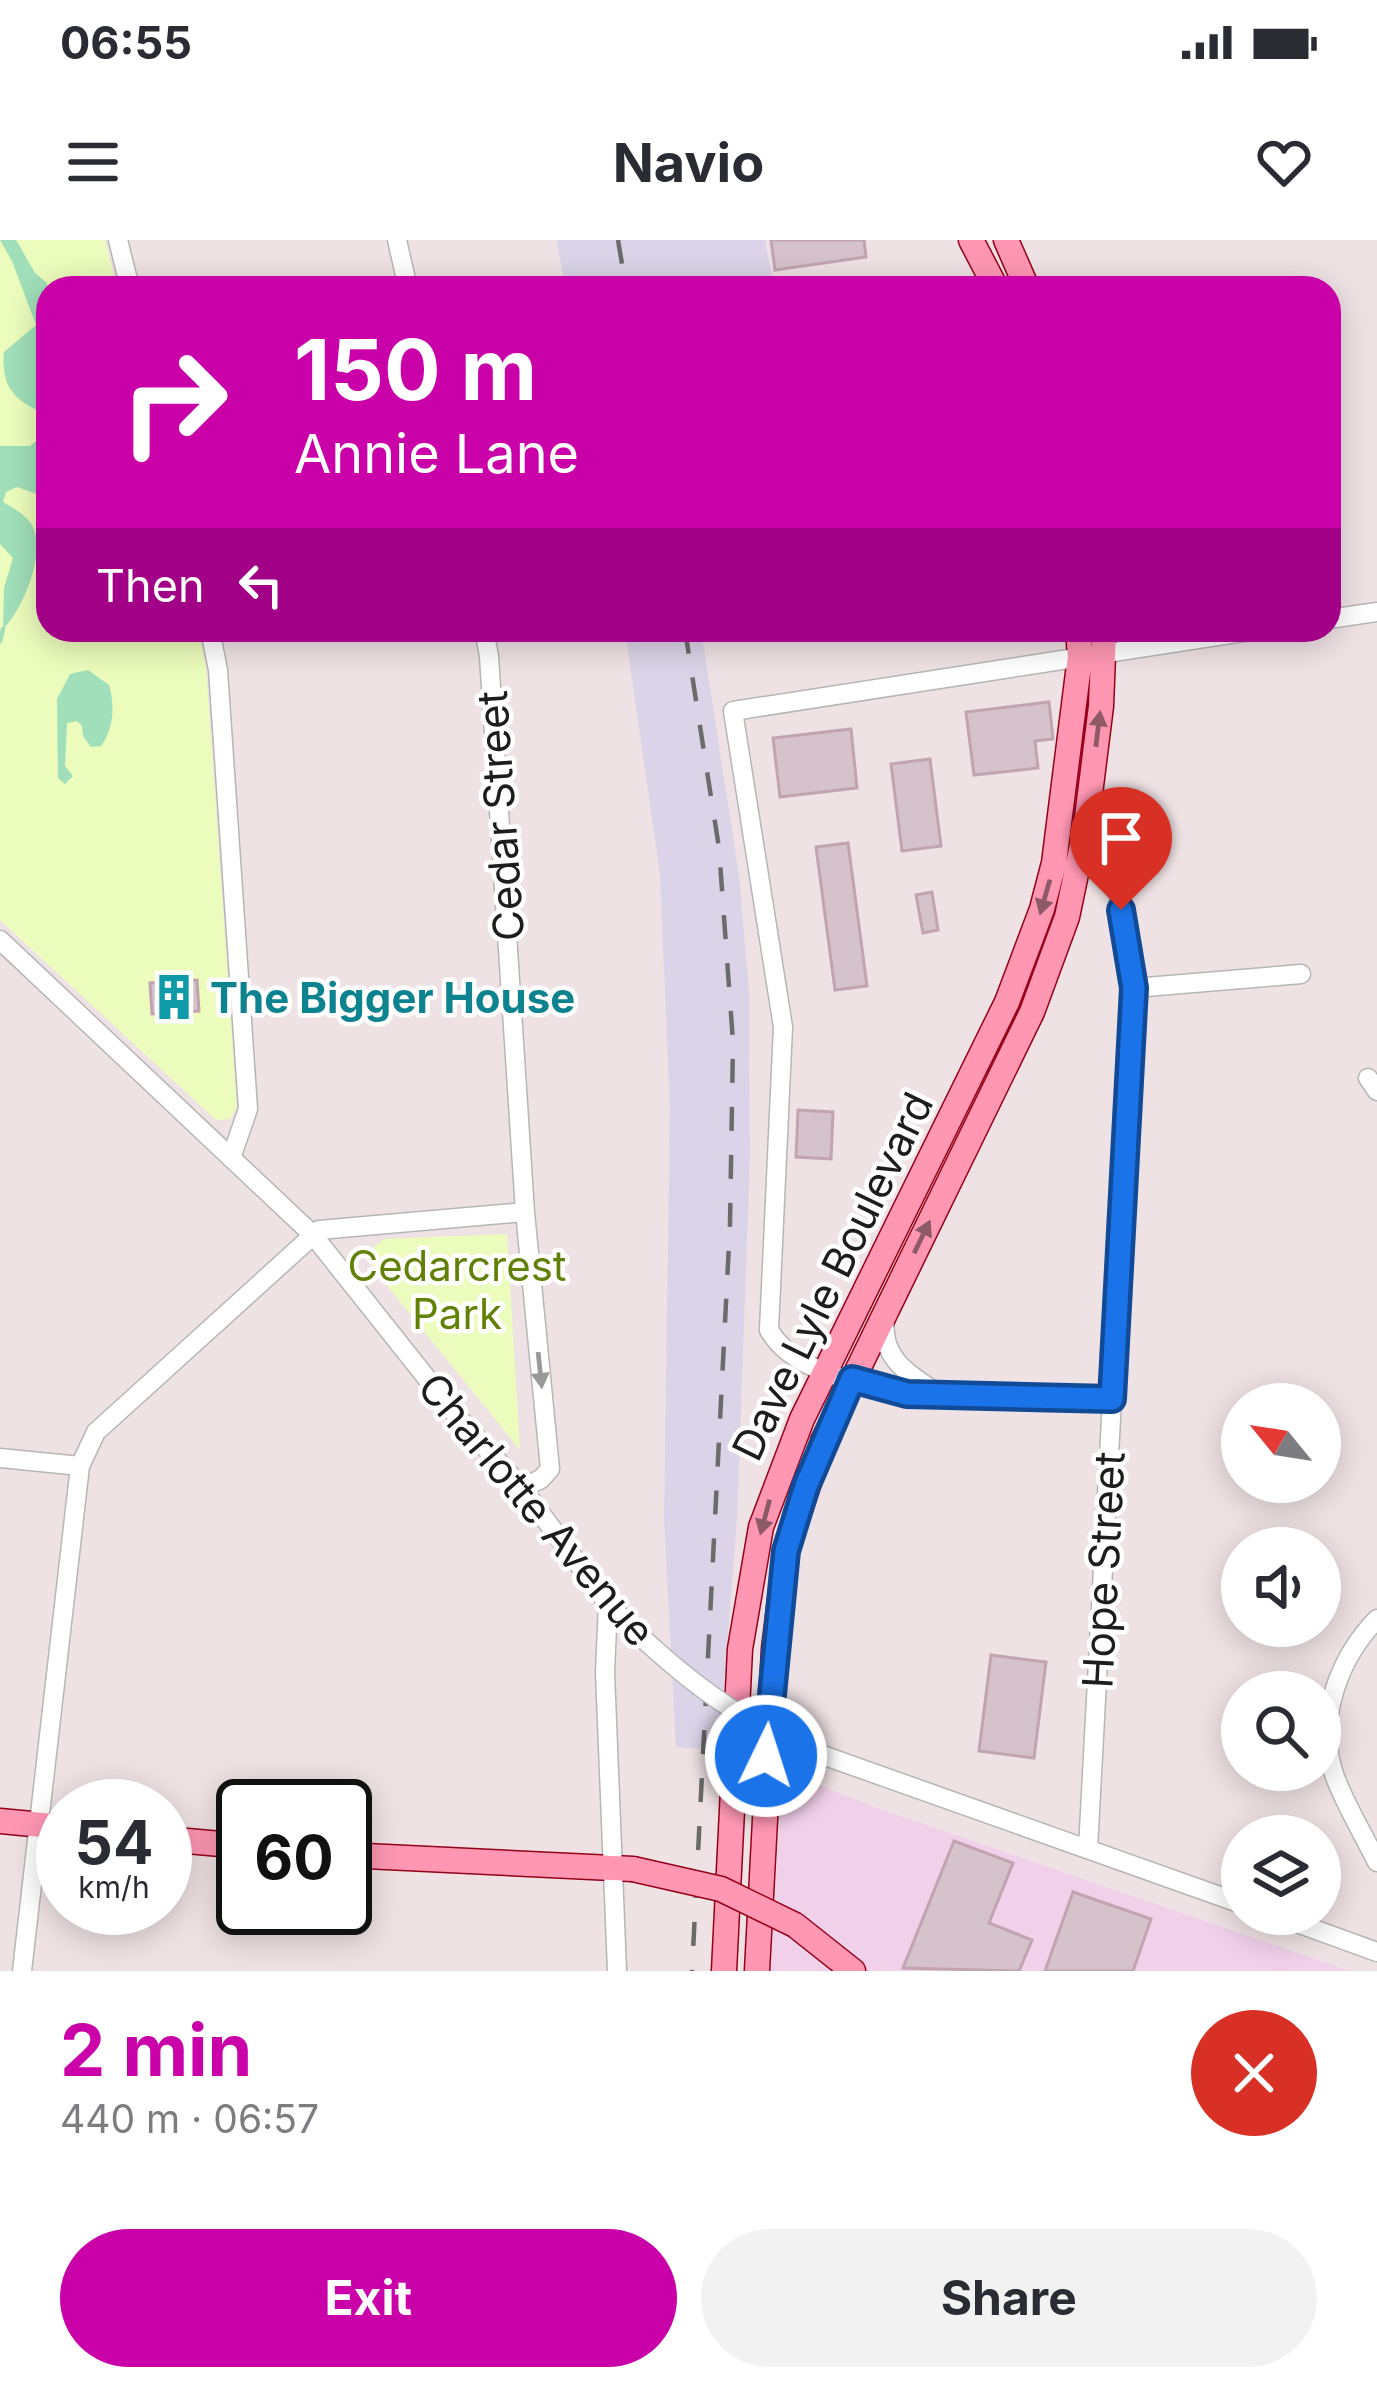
<!DOCTYPE html>
<html lang="en">
<head>
<meta charset="utf-8">
<style>
	body { margin:0; font-family:Inter,sans-serif; background:#f2f2f3; color:#2b2b33; height:100vh; display:flex; flex-direction:column; font-size:45px; white-space:nowrap }
	* { box-sizing:border-box; margin:0 }
	p { font-size:39px; color:#7c7c81 }
	.icon { flex:none; width:66px; height:66px; fill:none; stroke:currentColor; stroke-width:2; stroke-linecap:round; stroke-linejoin:round }
	.map { position:relative; height:1731px; overflow:hidden }
	.sheet { display:flex; flex-direction:column; background:#fff; flex:1 }
	.sheet>* { flex:none }
	.banner { position:absolute; left:36px; top:36px; width:1305px; height:366px; border-radius:36px; box-shadow:0 6px 30px #0003; background:#ca00a9; color:#fff; overflow:hidden }
	.needle { width:78px; rotate:300deg }
	.fabs { position:absolute; left:1221px; top:1143px; display:grid; gap:24px }
	.fabs a { display:grid; place-items:center; width:120px; height:120px; border-radius:50%; background:#fff; box-shadow:0 6px 30px #0003; font-size:60px }
	.speed { position:absolute; left:36px; top:1539px; display:flex; gap:24px; font-size:60px; font-weight:700; text-align:center }
	.speed>* { display:grid; place-content:center; width:156px; height:156px; border-radius:50%; background:#fff; box-shadow:0 6px 30px #0003; line-height:1 }
	.speed small { font-size:30px; font-weight:400 }
	.speed .limit { border:6px solid #111; border-radius:18px; background:#fff; color:#111 }
	.pin { position:absolute; display:grid; place-items:center; width:102px; height:102px; color:#fff; margin:-123px -51px; border-radius:50% 50% 50% 0; rotate:-45deg; box-shadow:0 0 12px #0007 }
	.pin .icon { rotate:45deg }
	.me { position:absolute; width:132px; margin:-66px; rotate:4deg; stroke-linejoin:round; filter:drop-shadow(0 0 9px #0008) }
	.turn { display:flex; align-items:center; gap:42px; height:252px; padding:0 60px; font-size:54px }
	.turn .icon { width:156px; height:156px; stroke-width:2.5 }
	.turn b { display:block; font-size:84px; line-height:102px }
	.then { display:flex; align-items:center; height:114px; padding:0 60px; background:#0003; gap:24px; font-size:45px }
	.round { display:grid; place-items:center; flex:none; width:126px; height:126px; border-radius:63px; background:#f2f2f3 }
	.head { display:flex; align-items:center; justify-content:space-between; height:204px; padding:0 60px }
	h1 { font-size:72px; font-weight:700; line-height:90px; color:#ca00a9 }
	.action { display:flex; gap:24px; margin-top:auto; padding:24px 60px }
	.action a { flex:1; height:138px; border-radius:72px; background:#ca00a9; color:#fff; font-size:48px; font-weight:700; line-height:138px; text-align:center }
	.action a+a { background:#f2f2f3; color:#2b2b33 }
	.status { display:flex; justify-content:space-between; align-items:center; height:84px; padding:0 60px; background:#fff; direction:ltr }
	.status svg { height:33px; fill:currentColor }
	header { display:flex; justify-content:space-between; align-items:center; height:156px; padding:0 60px; background:#fff; font-size:54px; font-weight:700 }
	.map>svg:first-child { display:block }
	.commercial { fill:#f1d0ea }
	.industrial { fill:#dbd4e8 }
	.park { fill:#ecfcbc }
	.water { fill:#a0dfb9 }
	.lines { fill:none; stroke-linecap:round; stroke-linejoin:round }
	.stream { stroke:#a0dfb9; stroke-width:4.5 }
	.building { fill:#d6c2ca; stroke:#c1a4b0; stroke-width:3 }
	.minor-casing { stroke:#b6b6b6; stroke-width:21 }
	.major-casing { stroke:#960019; stroke-width:27 }
	.minor { stroke:#fff; stroke-width:18 }
	.major { stroke:#ff97b3; stroke-width:24 }
	.rail { stroke:#6b6b6b; stroke-width:4.5; stroke-dasharray:24 24; stroke-linecap:butt }
	.minor-bridge-casing { stroke:#b6b6b6; stroke-width:21; stroke-linecap:butt }
	.major-bridge-casing { stroke:#960019; stroke-width:27; stroke-linecap:butt }
	.minor-bridge { stroke:#fff; stroke-width:18 }
	.major-bridge { stroke:#ff97b3; stroke-width:24 }
	.oneway { fill:#8e5a68 }
	.oneway2 { fill:#999 }
	.route-casing { stroke:#114b97; stroke-width:30 }
	.route { stroke:#1a73e8; stroke-width:21 }
	.labels { text-anchor:middle; dominant-baseline:central; stroke-width:9; stroke-linejoin:round; paint-order:stroke }
	.street-label { font-size:42px; fill:#1d1d1d; stroke:#fff }
	.culture-label { font-size:42px; font-weight:bold; fill:#0d838f; stroke:#fff; text-anchor:start }
	.park-label { font-size:42px; fill:#628006; stroke:#fff }
</style>
</head>
<body>
<div class="status"><b>06:55</b><svg viewBox="0 0 49 12"><path d="M0 12V9h3v3zM5 12V6h3v6zM10 12V3h3v9zM15 12V0h3v12zM26 1h20v11H26zM47 4h2v5h-2z"/></svg></div>
<header><svg class="icon" aria-label="menu" viewBox="0 0 24 24"><path d="M4 6h16M4 12h16M4 18h16"/></svg>Navio<svg class="icon" aria-label="heart" viewBox="0 0 24 24"><path d="M12 20l-8-8c-3-5 5-10 8-4 3-6 11-1 8 4z"/></svg></header>
<div class="map">
<svg width="1377" height="1731" viewBox="0 0 1377 1731">
	<rect width="100%" height="100%" fill="#efe2e4"/>
	<path class="commercial" d="M 782,1530 L 871,1566 L 1350,1731 L 771,1731 Z"/>
	<path class="industrial" d="M 557,0 L 765,0 L 774,48 L 565,48 Z
		M 625,390 L 701,390 L 739,635 L 749,751 L 750,919 L 737,1279 L 719,1510 L 676,1507 L 664,1278 L 670,867 L 660,634 Z"/>
	<path class="park" d="M 0,0 L 105,0 L 117,48 L 48,48 L 48,390 L 198,390 L 206,427 L 237,867 L 230,879 L 216,880 L 0,680 Z
		M 507,994 L 520,1210 L 373,1028 L 371,1009 L 384,999 Z"/>
	<path class="water" d="M 0,0 L 16,0 L 35,33 L 47,43 L 48,175 C 18,163 0,149 4,112 L 36,85 L 12,21 Z
		M 48,192 L 48,258 L 17,247 L 6,252 L 3,262 C 13,268 26,274 33,287 C 46,313 23,370 3,389 L 4,348 L 13,318 L 0,304 L 0,206 L 30,206 Z
		M 88,430 L 109,445 C 115,466 114,488 101,506 L 91,507 L 83,496 L 82,486 L 77,481 L 67,483 L 65,526 L 73,536 L 65,544 L 58,538 L 57,459 L 70,434 Z"/>
	<g class="lines">
		<path class="stream" d="M 0,401 L 3,389"/>
	</g>
	<path class="building" d="M 771,0 L 864,0 L 866,17 L 775,30 Z
		M 1049,462 L 1053,499 L 1035,501 L 1038,528 L 974,535 L 966,472 Z
		M 851,489 L 857,548 L 780,557 L 773,498 Z
		M 930,519 L 941,606 L 902,611 L 891,524 Z
		M 848,603 L 867,746 L 835,750 L 816,607 Z
		M 932,652 L 938,690 L 923,693 L 916,655 Z
		M 197,740 L 199,771 L 152,774 L 150,743 Z
		M 798,870 L 833,872 L 831,919 L 796,917 Z
		M 991,1415 L 1046,1422 L 1034,1518 L 979,1511 Z
		M 954,1601 L 1013,1623 L 989,1683 L 1032,1700 L 1019,1731 L 903,1728 Z
		M 1073,1652 L 1151,1679 L 1133,1731 L 1045,1731 Z"/>
	<g class="lines">
		<defs>
			<path id="minor" d="M 118,0 L 130,48
				M 397,0 L 408,48
				M 1329,379 L 1377,372
				M 210,390 L 218,430 L 248,869 L 231,918
				M 484,390 L 489,416 L 525,972 L 550,1229 L 541,1239 L 522,1248
				M 0,700 L 313,995 L 456,1175 L 522,1248 L 608,1364 L 635,1391
				M 1134,748 L 1301,734
				M 1368,838 L 1377,851
				M 885,1078 C 880,1119 909,1134 940,1155
				M 1112,1159 C 1030,1157 814,1170 769,1090 L 783,787 L 733,471 L 1256,390
				M 0,1218 L 80,1226
				M 608,1364 L 605,1432 L 617,1731
				M 1377,1379 C 1338,1419 1315,1482 1335,1537 C 1346,1566 1363,1594 1377,1622
				M 811,1511 L 1242,1664
				M 1088,1609 L 1134,748 L 1113,622
				M 1272,1674 L 1377,1712
				M 22,1731 L 80,1226 L 96,1192 L 319,990 L 525,972"/>
			<path id="major" d="M 971,0 L 996,48
				M 1006,0 L 1027,48
				M 0,1581 L 63,1587
				M 165,1599 L 243,1606
				M 345,1615 L 633,1629
				M 795,1685 L 853,1731
				M 724,1731 L 740,1409 L 761,1287 L 802,1179 L 1007,762 L 1042,669 L 1054,623 L 1080,417 L 1078,390
				M 757,1731 L 774,1409 L 786,1311 L 823,1201 L 1032,772 L 1067,677 L 1086,586 L 1101,466 L 1104,390"/>
		</defs>
		<use href="#minor" class="minor-casing"/>
		<use href="#major" class="major-casing"/>
		<use href="#minor" class="minor"/>
		<use href="#major" class="major"/>
		<path class="rail" d="M 618,0 L 626,48
			M 685,390 L 719,608 L 733,802 L 730,984 L 692,1731"/>
		<defs>
			<path id="minor-bridge" d="M 635,1391 C 686,1440 745,1484 811,1511"/>
			<path id="major-bridge" d="M 633,1629 L 721,1649 L 795,1685"/>
		</defs>
		<use href="#minor-bridge" class="minor-bridge-casing"/>
		<use href="#major-bridge" class="major-bridge-casing"/>
		<use href="#minor-bridge" class="minor-bridge"/>
		<use href="#major-bridge" class="major-bridge"/>
	</g>
	<defs><path id="oneway-solid" d="M-6-.8H1V-3.2L6.5 0L1 3.2V.8H-6Z" transform="scale(3)"/></defs>
	<g class="oneway">
		<use href="#oneway-solid" transform="translate(1098 489) rotate(-83)"/>
		<use href="#oneway-solid" transform="translate(1045 657) rotate(106)"/>
		<use href="#oneway-solid" transform="translate(922 997) rotate(-64)"/>
		<use href="#oneway-solid" transform="translate(765 1277) rotate(105)"/>
	</g>
	<use class="oneway2" href="#oneway-solid" transform="translate(540 1130) rotate(84)"/>
	<g class="lines">
		<defs>
			<path id="route" d="M 766,1516 L 786,1311 L 806,1246 L 852,1139 L 907,1154 L 1112,1159 L 1134,748 L 1121,670"/>
		</defs>
		<use href="#route" class="route-casing"/>
		<use href="#route" class="route"/>
	</g>
	<defs>
		<symbol id="building-bare" viewBox="-9 -9 18 18"><path d="M-4-6H4V6H1V3H-1V6H-4ZM-2.5-4.3h1.7v1.8h-1.7ZM.8-4.3h1.7v1.8H.8ZM-2.5-1h1.7V.8h-1.7ZM.8-1h1.7V.8H.8Z" fill="#0f9aa8" stroke="#fff" stroke-width="2.5" paint-order="stroke"/></symbol>
	</defs>
	<g fill-rule="evenodd">
		<use href="#building-bare" x="141" y="724" width="66" height="66"/>
	</g>
	<g class="labels">
		<g class="street-label">
			<text transform="translate(500 576) rotate(-94)">Cedar Street</text>
			<text transform="translate(832 1036) rotate(-64)">Dave Lyle Boulevard</text>
			<text transform="translate(537 1269) rotate(50)">Charlotte Avenue</text>
			<text transform="translate(1103 1330) rotate(-87)">Hope Street</text>
		</g>
		<g class="culture-label">
			<text x="210" y="757">The Bigger House</text>
		</g>
		<g class="park-label">
			<text x="457" y="1025">Cedarcrest<tspan x="457" dy="48">Park</tspan></text>
		</g>
	</g>
</svg>
<div class="fabs">
<a><svg class="needle" viewBox="-14 -14 28 28"><path d="M0-13l5 13h-10z" fill="#e53935"/><path d="M0 13l5-13h-10z" fill="#7c7c81"/></svg></a>
<a><svg class="icon" aria-label="sound" viewBox="0 0 24 24"><path d="M4 9h4l5-4v14l-5-4H4zM17 9q2 3 0 6"/></svg></a>
<a><svg class="icon" aria-label="search" viewBox="0 0 24 24"><circle cx="10" cy="10" r="6"/><path d="M15 15l6 6"/></svg></a>
<a><svg class="icon" aria-label="layers" viewBox="0 0 24 24"><path d="M12 4l9 5-9 5-9-5zM3 14l9 5 9-5"/></svg></a>
</div>
<div class="speed"><div>54<small>km/h</small></div><div class="limit">60</div></div>
<div class="pin" style="left:1121px;top:670px;background:#d93025"><svg class="icon" aria-label="arrive" viewBox="0 0 24 24"><path d="M6 21V4h12l-3 4 3 4H6"/></svg></div>
<svg class="me" style="left:766px;top:1516px" viewBox="-20 -20 40 40"><circle r="17" fill="#1a73e8" stroke="#fff" stroke-width="3"/><path d="M0-11L8 9 0 5-8 9z" fill="#fff"/></svg>
<div class="banner">
<div class="turn"><svg class="icon" aria-label="right" viewBox="0 0 24 24"><path d="M7 20v-9h11M14 6l5 5-5 5"/></svg><div><b>150 m</b>Annie Lane</div></div>
<div class="then">Then<svg class="icon" aria-label="left" viewBox="0 0 24 24"><path d="M17 20v-9H6M10 6l-5 5 5 5"/></svg></div>
</div>
</div>
<section class="sheet">
<div class="head"><div><h1>2 min</h1><p>440 m · 06:57</p></div><a class="round" style="background:#d93025;color:#fff"><svg class="icon" aria-label="close" viewBox="0 0 24 24"><path d="M6 6l12 12M18 6L6 18"/></svg></a></div>
<div class="action"><a>Exit</a><a>Share</a></div>
</section>
</body>
</html>
